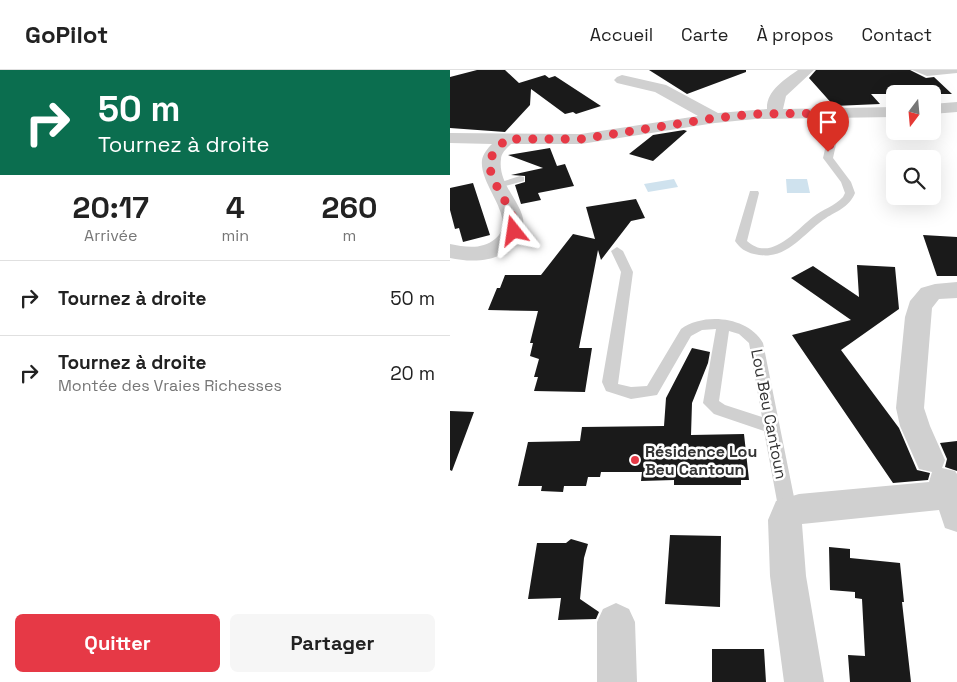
<!DOCTYPE html>
<html lang="fr">
<head>
<meta charset="utf-8">
<style>
	body { margin:0; font-family:"Space Grotesk",sans-serif; background:#f6f6f6; color:#222; height:100vh; display:flex; flex-direction:column; font-size:19px; white-space:nowrap }
	* { box-sizing:border-box; margin:0 }
	p { font-size:16px; color:#767676 }
	.icon { flex:none; width:28px; height:28px; fill:none; stroke:currentColor; stroke-width:2; stroke-linecap:round; stroke-linejoin:round }
	.map { position:relative; flex:1; overflow:hidden }
	.panel { display:flex; flex-direction:column; background:#fff; width:450px }
	.panel>* { flex:none }
	.top-card { background:#0b6e4f; color:#fff; overflow:hidden }
	.needle { width:32px; rotate:196deg }
	.tools { position:absolute; left:436px; top:15px; display:grid; gap:10px }
	.tools a { display:grid; place-items:center; width:55px; height:55px; border-radius:8px; background:#fff; box-shadow:0 5px 20px #0002; font-size:25px }
	.pin { position:absolute; display:grid; place-items:center; width:42px; height:42px; color:#fff; margin:-51px -21px; border-radius:50% 50% 50% 0; rotate:-45deg; box-shadow:0 0 5px #0007 }
	.pin .icon { rotate:45deg }
	.me { position:absolute; width:55px; margin:-28px; rotate:345deg; stroke-linejoin:round; filter:drop-shadow(0 0 4px #0008) }
	.turn { display:flex; align-items:center; gap:18px; height:105px; padding:0 15px; font-size:22px }
	.turn .icon { width:65px; height:65px; stroke-width:2.5 }
	.turn b { display:block; font-size:35px; line-height:42px }
	.eta { display:flex; justify-content:space-evenly; align-items:center; height:85px; text-align:center }
	.eta b { font-size:30px; font-weight:600; line-height:35px }
	.button { display:flex; gap:10px; margin-top:auto; padding:10px 15px }
	.button a { flex:1; height:58px; border-radius:8px; background:#e63946; color:#fff; font-size:20px; font-weight:600; line-height:58px; text-align:center }
	.button a+a { background:#f6f6f6; color:#222 }
	ul { padding:0; list-style:none }
	li { display:flex; align-items:center; gap:15px; height:75px; padding:0 15px; border-top:1px solid #e0e0e0 }
	li div { flex:1 }
	li b { display:block; font-size:19px }
	li em { font-style:normal }
	header { display:flex; align-items:center; gap:30px; box-sizing:border-box; height:70px; padding:0 25px; background:#fff; border-bottom:1px solid #e0e0e0 }
	header strong { font-size:24px }
	nav { display:flex; gap:28px; margin-inline-start:auto; font-size:18px }
	main { display:flex; flex:1; min-height:0 }
	.map>svg:first-child { display:block }
	.water { fill:#cfe2ee }
	.building { fill:#1a1a1a }
	.lines { fill:none; stroke-linecap:round; stroke-linejoin:round }
	.service { fill:#d0d0d0; fill-rule:evenodd }
	.minor { fill:#d0d0d0; fill-rule:evenodd }
	.route { stroke:#e63946; stroke-width:9; stroke-dasharray:0 16.2 }
	.poi-dot { fill:#e63946; stroke:#fff; stroke-width:2 }
	.labels { text-anchor:middle; dominant-baseline:central; stroke-width:5; stroke-linejoin:round; paint-order:stroke }
	.street-label { font-size:16px; fill:#333; stroke:#fff }
	.poi-label { font-size:16px; font-weight:bold; fill:#333; stroke:#fff; text-anchor:start }
</style>
</head>
<body>
<header>
<strong>GoPilot</strong>
<nav><a>Accueil</a><a>Carte</a><a>À propos</a><a>Contact</a></nav>
</header>
<main>
<section class="panel">
<div class="top-card">
<div class="turn"><svg class="icon" aria-label="right" viewBox="0 0 24 24"><path d="M7 20v-9h11M14 6l5 5-5 5"/></svg><div><b>50 m</b>Tournez à droite</div></div>
</div>
<div class="eta">
<div><b>20:17</b><p>Arrivée</p></div>
<div><b>4</b><p>min</p></div>
<div><b>260</b><p>m</p></div>
</div>
<ul>
<li><svg class="icon" aria-label="right" viewBox="0 0 24 24"><path d="M7 20v-9h11M14 6l5 5-5 5"/></svg><div><b>Tournez à droite</b></div><em>50 m</em></li>
<li><svg class="icon" aria-label="right" viewBox="0 0 24 24"><path d="M7 20v-9h11M14 6l5 5-5 5"/></svg><div><b>Tournez à droite</b><p>Montée des Vraies Richesses</p></div><em>20 m</em></li>
</ul>
<div class="button"><a>Quitter</a><a>Partager</a></div>
</section>
<div class="map">
<svg width="507" height="612" viewBox="0 0 507 612">
	<rect width="100%" height="100%" fill="#fff"/>
	<path class="water" d="M 224,109 L 228,117 L 198,122 L 194,114 Z
		M 336,109 L 357,109 L 360,123 L 337,123 Z"/>
	<path class="building" d="M 27,0 L 55,0 L 69,13 L 95,5 L 99,8 L 105,6 L 151,36 L 126,44 L 123,42 L 115,44 L 81,19 L 80,35 L 55,62 L 0,58 L 0,7 Z
		M 199,0 L 296,0 L 296,2 L 237,24 Z
		M 366,0 L 460,0 L 476,8 L 484,7 L 502,24 L 421,24 L 430,34 L 384,36 L 359,8 Z
		M 234,60 L 237,61 L 203,91 L 179,84 L 203,65 Z
		M 100,78 L 107,96 L 115,94 L 124,116 L 88,123 L 91,130 L 71,134 L 65,115 L 75,112 L 75,106 L 61,105 L 93,98 L 58,85 Z
		M 23,113 L 40,165 L 13,172 L 9,158 L 5,159 L 0,140 L 0,118 Z
		M 186,129 L 195,148 L 181,151 L 151,190 L 148,180 L 129,278 L 142,278 L 135,322 L 84,321 L 88,307 L 84,307 L 89,289 L 80,286 L 83,273 L 80,273 L 88,241 L 38,240 L 47,218 L 50,218 L 55,205 L 91,205 L 123,164 L 145,169 L 136,137 Z
		M 473,165 L 507,167 L 507,206 L 487,206 Z
		M 407,195 L 445,197 L 449,239 L 391,280 L 449,358 L 467,400 L 480,403 L 478,410 L 443,413 L 342,265 L 401,250 L 341,208 L 363,196 L 409,227 Z
		M 242,278 L 260,282 L 258,293 L 242,333 L 241,365 L 294,364 L 299,410 L 291,410 L 291,415 L 224,415 L 224,410 L 191,411 L 192,402 L 151,402 L 150,407 L 138,407 L 136,416 L 114,416 L 113,422 L 91,421 L 92,416 L 68,416 L 78,372 L 130,371 L 132,357 L 214,356 L 216,328 Z
		M 0,341 L 24,342 L 2,401 L 0,400 Z
		M 507,371 L 507,401 L 495,397 L 497,389 L 490,373 Z
		M 220,465 L 271,466 L 270,537 L 215,534 Z
		M 121,469 L 138,474 L 134,488 L 130,529 L 149,542 L 146,549 L 108,550 L 111,528 L 78,529 L 87,473 L 116,473 Z
		M 379,477 L 400,479 L 400,488 L 450,493 L 454,532 L 452,532 L 461,612 L 400,612 L 398,585 L 415,586 L 412,529 L 405,528 L 405,522 L 380,520 Z
		M 262,579 L 314,579 L 316,612 L 262,612 Z"/>
	<g class="lines">
		<path class="service" d="M 462,0 L 507,0 L 507,3 L 477,6 Z
			M 388,40 L 393,43 L 383,88 L 401,112 L 405,123 C 399,138 386,141 373,150 C 351,166 335,192 304,184 C 295,182 290,178 285,171 L 300,121 L 308,121 L 309,123 L 297,171 C 321,193 346,160 363,147 C 373,139 385,136 393,127 L 395,123 L 391,112 L 373,88 L 383,43 Z
			M 70,106 L 74,107 L 74,111 L 47,118 L 42,115 Z
			M 167,177 L 173,181 L 183,202 L 168,314 L 181,317 L 197,316 L 231,259 C 255,242 298,247 313,273 L 347,442 L 344,448 L 338,450 L 332,448 L 329,442 L 314,361 L 264,344 L 253,333 L 266,259 L 252,260 L 241,266 L 207,325 L 181,329 L 156,321 L 152,312 L 171,202 L 161,181 ZM 279,261 L 289,264 L 299,273 L 312,347 L 275,335 L 269,331 Z"/>
		<path class="minor" d="M 348,0 L 364,0 L 336,26 L 333,39 L 445,37 L 445,47 L 305,49 L 265,53 L 131,74 L 61,74 C 57,78 51,83 51,89 C 46,125 98,146 59,179 C 44,193 18,192 0,188 L 0,174 C 15,177 32,180 45,169 C 69,149 29,116 32,90 C 33,84 38,78 42,74 L 0,73 L 0,63 L 131,64 L 248,46 L 205,22 L 167,13 L 164,10 L 167,7 L 172,5 L 216,15 L 268,43 L 317,39 C 316,21 335,9 348,0 Z
			M 507,32 L 507,42 L 482,44 L 482,34 Z
			M 507,212 L 507,228 L 489,229 L 482,238 L 474,338 L 480,356 L 495,390 L 492,398 L 505,401 L 507,404 L 507,462 L 495,458 L 489,440 L 352,454 L 356,506 L 374,612 L 334,612 L 320,506 L 318,450 L 326,431 L 349,424 L 479,412 L 482,402 L 469,399 L 450,356 L 446,338 L 455,247 L 460,231 L 471,218 L 485,214 Z
			M 166,533 L 179,539 L 185,552 L 187,612 L 147,612 L 147,552 L 153,539 Z"/>
	</g>
	<g class="lines">
		<path class="route" d="M 64,161 C 69,140 33,109 41,88 C 44,81 51,75 56,69 L 131,69 L 265,48 L 305,44 L 388,43 L 378,82"/>
	</g>
	<circle class="poi-dot" cx="185" cy="390" r="5"/>
	<g class="labels">
		<g class="street-label">
			<text transform="translate(319 344) rotate(79)">Lou Beu Cantoun</text>
		</g>
		<g class="poi-label">
			<text x="195" y="381">Résidence Lou<tspan x="195" dy="18">Beu Cantoun</tspan></text>
		</g>
	</g>
</svg>
<div class="tools">
<a><svg class="needle" viewBox="-14 -14 28 28"><path d="M0-13l5 13h-10z" fill="#e53935"/><path d="M0 13l5-13h-10z" fill="#767676"/></svg></a>
<a><svg class="icon" aria-label="search" viewBox="0 0 24 24"><circle cx="10" cy="10" r="6"/><path d="M15 15l6 6"/></svg></a>
</div>
<div class="pin" style="left:378px;top:82px;background:#d93025"><svg class="icon" aria-label="arrive" viewBox="0 0 24 24"><path d="M6 21V4h12l-3 4 3 4H6"/></svg></div>
<svg class="me" style="left:64px;top:161px" viewBox="-20 -20 40 40"><path d="M0-17L14 15 0 8-14 15z" fill="#e63946" stroke="#fff" stroke-width="4"/></svg>
</div>
</main>
</body>
</html>
